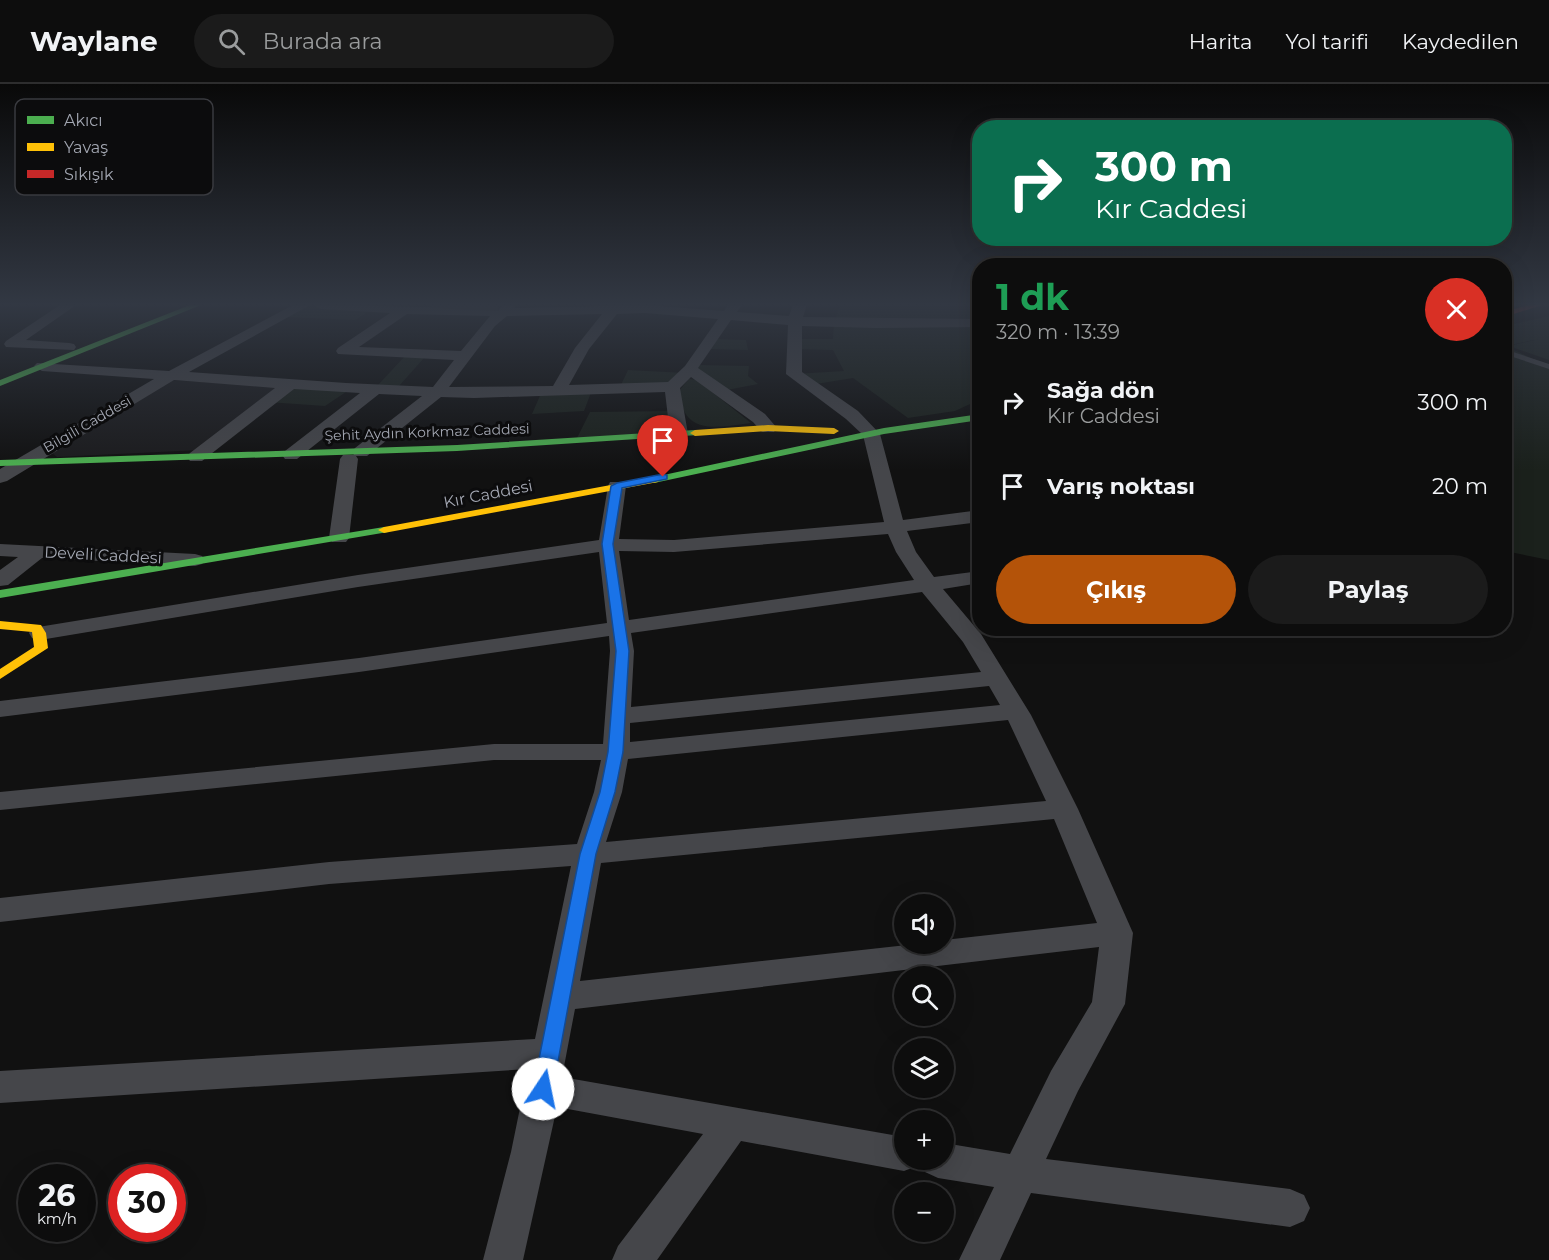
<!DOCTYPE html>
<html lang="tr">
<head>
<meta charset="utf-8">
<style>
	body { margin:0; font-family:Montserrat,sans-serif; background:#1b1b1b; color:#f1f3f6; height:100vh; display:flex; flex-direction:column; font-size:22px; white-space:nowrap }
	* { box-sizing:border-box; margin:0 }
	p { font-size:20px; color:#9a9c9d }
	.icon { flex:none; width:33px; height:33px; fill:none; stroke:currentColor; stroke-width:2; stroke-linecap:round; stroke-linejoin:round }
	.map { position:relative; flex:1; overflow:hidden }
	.details { position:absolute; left:972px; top:174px; width:540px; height:378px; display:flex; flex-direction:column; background:#0d0d0d; border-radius:24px; box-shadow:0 6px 24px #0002,0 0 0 2px #2d2d2e }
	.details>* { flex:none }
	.guide { position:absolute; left:972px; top:36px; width:540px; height:126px; border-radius:24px; box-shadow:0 6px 24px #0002,0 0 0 2px #2d2d2e; background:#0b6e4f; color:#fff; overflow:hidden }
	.tools { position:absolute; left:894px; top:810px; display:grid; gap:12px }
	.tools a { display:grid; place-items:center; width:60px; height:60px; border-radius:50%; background:#0d0d0d; box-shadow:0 6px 24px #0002,0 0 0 2px #2d2d2e; font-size:30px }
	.speed { position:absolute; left:18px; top:1080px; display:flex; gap:12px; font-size:30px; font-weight:700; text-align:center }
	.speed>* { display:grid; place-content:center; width:78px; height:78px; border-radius:50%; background:#0d0d0d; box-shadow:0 6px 24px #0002,0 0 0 2px #2d2d2e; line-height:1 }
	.speed small { font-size:15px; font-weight:400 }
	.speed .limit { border:9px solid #d22; background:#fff; color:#111 }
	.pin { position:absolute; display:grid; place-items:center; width:51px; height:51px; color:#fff; margin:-62px -26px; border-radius:50% 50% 50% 0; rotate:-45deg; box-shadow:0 0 6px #0007 }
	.pin .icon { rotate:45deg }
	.me { position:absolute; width:66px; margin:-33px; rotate:11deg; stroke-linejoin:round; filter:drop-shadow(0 0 4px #0008) }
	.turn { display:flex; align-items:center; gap:21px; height:126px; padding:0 24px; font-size:27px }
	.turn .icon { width:78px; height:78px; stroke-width:2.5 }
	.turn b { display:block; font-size:42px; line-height:51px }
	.round { display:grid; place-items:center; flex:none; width:63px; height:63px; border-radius:32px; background:#1b1b1b }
	.overview { display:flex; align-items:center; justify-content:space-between; height:102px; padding:0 24px }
	h1 { font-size:36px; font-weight:700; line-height:45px; color:#1e9e55 }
	.primary-button { display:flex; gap:12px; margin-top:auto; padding:12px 24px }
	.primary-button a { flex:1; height:69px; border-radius:36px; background:#b45309; color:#fff; font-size:24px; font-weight:700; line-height:69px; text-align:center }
	.primary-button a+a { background:#1b1b1b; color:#f1f3f6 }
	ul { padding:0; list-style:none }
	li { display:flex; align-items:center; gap:18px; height:84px; padding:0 24px }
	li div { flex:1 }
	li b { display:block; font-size:22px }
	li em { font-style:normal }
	header { display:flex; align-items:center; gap:36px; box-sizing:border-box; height:84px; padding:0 30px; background:#0d0d0d; border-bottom:2px solid #2d2d2e }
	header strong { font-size:28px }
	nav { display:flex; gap:33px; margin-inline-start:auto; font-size:21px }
	.search { width:420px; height:54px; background:#1b1b1b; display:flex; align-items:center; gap:15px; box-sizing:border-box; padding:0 21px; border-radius:33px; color:#9a9c9d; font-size:22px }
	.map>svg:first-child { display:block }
	.built { fill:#1b1b1d }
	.green { fill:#1b211c }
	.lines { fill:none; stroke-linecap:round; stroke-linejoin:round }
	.lane { fill:#45464a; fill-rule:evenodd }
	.street { fill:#45464a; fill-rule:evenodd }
	.fast { fill:#4caf50; fill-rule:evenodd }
	.slow { fill:#ffc107; fill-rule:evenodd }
	.jam { fill:#c62828; fill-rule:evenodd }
	.wall { fill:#343535 }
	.shaded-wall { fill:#212121 }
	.route { fill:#1a73e8; stroke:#114b97; stroke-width:1.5 }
	.labels { text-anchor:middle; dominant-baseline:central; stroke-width:6; stroke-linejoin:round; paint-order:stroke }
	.far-street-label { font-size:14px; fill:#a3a7b2; stroke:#0c0c0d }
	.street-label { font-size:16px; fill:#a3a7b2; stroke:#0c0c0d }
	.key { fill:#0c0c0d; stroke:#393a3f; stroke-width:1.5 }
	.key-label { font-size:16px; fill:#a3a7b2 }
</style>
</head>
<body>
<header>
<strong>Waylane</strong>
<div class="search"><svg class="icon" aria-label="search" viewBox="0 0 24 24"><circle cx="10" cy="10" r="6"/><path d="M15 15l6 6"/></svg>Burada ara</div>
<nav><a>Harita</a><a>Yol tarifi</a><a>Kaydedilen</a></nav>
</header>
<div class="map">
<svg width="1549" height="1176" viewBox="0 0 1549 1176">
	<rect width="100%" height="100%" fill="#111"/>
	<path class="built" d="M 171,296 L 279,303 L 200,366 L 57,373 L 52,369 Z"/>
	<path class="green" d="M 840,221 L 979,221 L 979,293 L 970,320 L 955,327 L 908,334 L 853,294 L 810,301 L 794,290 L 844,287 L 833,266 L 793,265 L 794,255 L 833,255 L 834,239 Z
		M 307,222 L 371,226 L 355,236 L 286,233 Z
		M 1549,232 L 1549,276 L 1509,262 L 1539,255 L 1505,262 L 1505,242 Z
		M 717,255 L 746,256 L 748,266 L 710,265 Z
		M 1505,262 L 1549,282 L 1549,476 L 1505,467 Z
		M 405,272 L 424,274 L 399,302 L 378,301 Z
		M 699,281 L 749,282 L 748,292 L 758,300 L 727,306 L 695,285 Z
		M 628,286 L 686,289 L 672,303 L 619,305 Z
		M 689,295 L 697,296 L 751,339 C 717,343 685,353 678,308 Z
		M 290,300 L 352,304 L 325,322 L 267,318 Z
		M 592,306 L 584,327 L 532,330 L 542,307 Z
		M 674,327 L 679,350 L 575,358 L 590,328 Z"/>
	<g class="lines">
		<path class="lane" d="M 1504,265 L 1549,280 L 1549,285 L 1504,270 Z"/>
		<path class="street" d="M 60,221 L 76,221 L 26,256 L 69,259 L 74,260 L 76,263 L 74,266 L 6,263 L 4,260 L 6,257 Z
			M 293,221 L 310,221 L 189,288 L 346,299 L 433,303 L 454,276 L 338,270 L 336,267 L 338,264 L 390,229 L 321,225 L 314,221 L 500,224 L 503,221 L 514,221 L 515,224 L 647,221 L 724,227 L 728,221 L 742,221 L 737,228 L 789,232 L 793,221 L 807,221 L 803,233 L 980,235 L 980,243 L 876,244 L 802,242 L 802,288 L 858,327 L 880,350 L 903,436 L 980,426 L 980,438 L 907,447 L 916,468 L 934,493 L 980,487 L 980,499 L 943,505 L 981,550 L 1031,631 L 1078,725 L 1133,849 L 1125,920 L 1078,1007 L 1046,1075 L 1290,1105 L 1304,1111 L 1310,1124 L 1304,1137 L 1290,1143 L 1031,1109 L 1000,1176 L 959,1176 L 994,1103 L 938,1094 L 925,1088 L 920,1077 L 917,1082 L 904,1087 L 741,1057 L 657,1176 L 612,1176 L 618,1162 L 703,1050 L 557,1023 L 523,1176 L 483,1176 L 511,1068 L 528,985 L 0,1019 L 0,987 L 535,955 L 571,782 L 329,800 L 0,838 L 0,814 L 329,778 L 577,760 L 594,708 L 601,676 L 494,676 L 0,726 L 0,708 L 494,660 L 603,660 L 610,567 L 609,552 L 359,588 L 0,633 L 0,617 L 359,574 L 607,539 L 599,468 L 358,503 L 40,556 L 32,554 L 29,549 L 32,544 L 358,491 L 599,456 L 608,402 L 610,398 L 624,398 L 626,402 L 619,455 L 674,456 L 884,438 L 863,351 L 846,335 L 786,290 L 788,241 L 731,236 L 698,284 L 765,330 L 777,344 L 774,348 L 762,348 L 753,338 L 691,293 L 680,304 L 688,350 L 685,354 L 673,354 L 670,350 L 665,308 L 474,314 L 441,313 L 367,372 L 356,372 L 358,375 L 349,454 L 346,458 L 332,458 L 329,454 L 340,375 L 343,371 L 354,371 L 352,368 L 355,364 L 422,312 L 379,310 L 297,375 L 285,375 L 282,371 L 285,367 L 360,309 L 294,305 L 202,377 L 190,377 L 187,373 L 190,369 L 275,304 L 174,296 L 7,397 L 0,399 L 0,385 L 154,295 L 42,287 L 34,282 L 37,279 L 169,287 ZM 645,229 L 718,235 L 685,282 L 668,298 L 569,301 L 589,265 L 617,230 ZM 407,230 L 490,232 L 461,267 L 359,263 ZM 602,230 L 575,264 L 553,302 L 449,303 L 495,242 L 507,232 ZM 888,450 L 896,468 L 914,496 L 629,536 L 619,467 L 674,468 ZM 922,508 L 963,558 L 981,588 L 631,623 L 634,567 L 631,549 ZM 989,602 L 1000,621 L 630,658 L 630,639 ZM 1008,636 L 1046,717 L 606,758 L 622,708 L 628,675 ZM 1054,735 L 1097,839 L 944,856 L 944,860 L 916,860 L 580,897 L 601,779 ZM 1099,863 L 1092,918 L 1051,987 L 1010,1070 L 944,1059 L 944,1076 L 904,1076 L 904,1053 L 562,993 L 575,925 Z
			M 0,460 L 195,470 L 202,472 L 205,476 L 202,480 L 195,482 L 42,474 L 8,501 L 0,502 L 0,486 L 18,473 L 0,472 Z"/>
		<path class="fast" d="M 190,221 L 201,221 L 0,302 L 0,296 Z
			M 980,330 L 980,336 L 884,350 L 654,399 L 649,396 L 654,393 L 884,344 Z
			M 695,346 L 698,347 L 698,351 L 457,367 L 0,382 L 0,376 L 457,361 Z
			M 384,443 L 390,446 L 388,448 L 0,514 L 0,506 Z"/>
		<path class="slow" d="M 768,341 L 834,344 L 839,347 L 834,350 L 768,347 L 695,352 L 690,349 L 695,346 Z
			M 654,393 L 659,396 L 658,398 L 384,449 L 378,446 L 384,443 Z
			M 0,537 L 41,541 L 46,549 L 48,564 L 0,595 L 0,585 L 34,563 L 32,548 L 0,545 Z"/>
		<path class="jam" d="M 1529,221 L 1542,221 L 1504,233 L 1504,228 Z"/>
	</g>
	<path class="wall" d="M 431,221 L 503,221 L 498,227 L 431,224 Z"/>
	<path class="shaded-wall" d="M 497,221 L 503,221 L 498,227 Z"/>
	<linearGradient id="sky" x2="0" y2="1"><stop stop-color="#090909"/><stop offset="0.57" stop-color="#323843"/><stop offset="1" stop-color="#323843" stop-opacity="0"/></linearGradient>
	<rect width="1549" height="386" fill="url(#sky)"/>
	<path class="route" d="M 663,390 L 667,391 L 667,395 L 622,404 L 613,460 L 629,567 L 623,668 L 615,708 L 596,770 L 553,1005 L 550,1012 L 543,1014 L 535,1012 L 533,1005 L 580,770 L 600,708 L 608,668 L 616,567 L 602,460 L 611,402 L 617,399 Z"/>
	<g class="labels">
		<g class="far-street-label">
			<text transform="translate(87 340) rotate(-30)">Bilgili Caddesi</text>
			<text transform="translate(427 348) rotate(-2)">Şehit Aydın Korkmaz Caddesi</text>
		</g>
		<g class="street-label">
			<text transform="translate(488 410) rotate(-11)">Kır Caddesi</text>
			<text transform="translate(103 471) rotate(3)">Develi Caddesi</text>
		</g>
	</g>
	<rect x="15" y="15" width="198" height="96" rx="9" class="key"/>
	<rect x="27" y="32" width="27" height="8" fill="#4caf50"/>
	<rect x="27" y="59" width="27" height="8" fill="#ffc107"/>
	<rect x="27" y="86" width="27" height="8" fill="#c62828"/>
	<g class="key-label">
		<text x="64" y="42">Akıcı</text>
		<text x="64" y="69">Yavaş</text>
		<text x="64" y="96">Sıkışık</text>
	</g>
</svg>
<div class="tools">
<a><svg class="icon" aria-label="sound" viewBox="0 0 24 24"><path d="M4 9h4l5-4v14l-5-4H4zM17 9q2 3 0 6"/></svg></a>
<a><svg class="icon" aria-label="search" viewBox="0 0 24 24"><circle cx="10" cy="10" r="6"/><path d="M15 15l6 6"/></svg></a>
<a><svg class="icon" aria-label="layers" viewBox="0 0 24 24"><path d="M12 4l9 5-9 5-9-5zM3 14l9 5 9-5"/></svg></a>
<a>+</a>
<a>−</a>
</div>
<div class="speed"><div>26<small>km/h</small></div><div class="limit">30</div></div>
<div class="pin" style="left:663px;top:393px;background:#d93025"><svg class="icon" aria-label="arrive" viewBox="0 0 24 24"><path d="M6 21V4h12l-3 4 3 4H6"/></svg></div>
<svg class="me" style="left:543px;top:1005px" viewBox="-20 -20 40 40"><circle r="19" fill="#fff"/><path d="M0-13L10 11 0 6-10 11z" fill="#1a73e8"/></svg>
<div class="guide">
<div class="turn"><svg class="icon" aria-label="right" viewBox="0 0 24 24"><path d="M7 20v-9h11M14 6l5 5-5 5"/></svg><div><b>300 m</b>Kır Caddesi</div></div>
</div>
<section class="details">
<div class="overview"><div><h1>1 dk</h1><p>320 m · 13:39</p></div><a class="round" style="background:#d93025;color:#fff"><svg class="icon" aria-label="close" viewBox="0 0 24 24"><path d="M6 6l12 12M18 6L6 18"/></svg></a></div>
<ul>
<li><svg class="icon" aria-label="right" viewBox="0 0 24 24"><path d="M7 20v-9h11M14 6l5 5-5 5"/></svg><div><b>Sağa dön</b><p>Kır Caddesi</p></div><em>300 m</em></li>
<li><svg class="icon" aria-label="arrive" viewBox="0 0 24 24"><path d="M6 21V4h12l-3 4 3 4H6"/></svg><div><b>Varış noktası</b></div><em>20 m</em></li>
</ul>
<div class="primary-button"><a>Çıkış</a><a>Paylaş</a></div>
</section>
</div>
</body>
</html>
